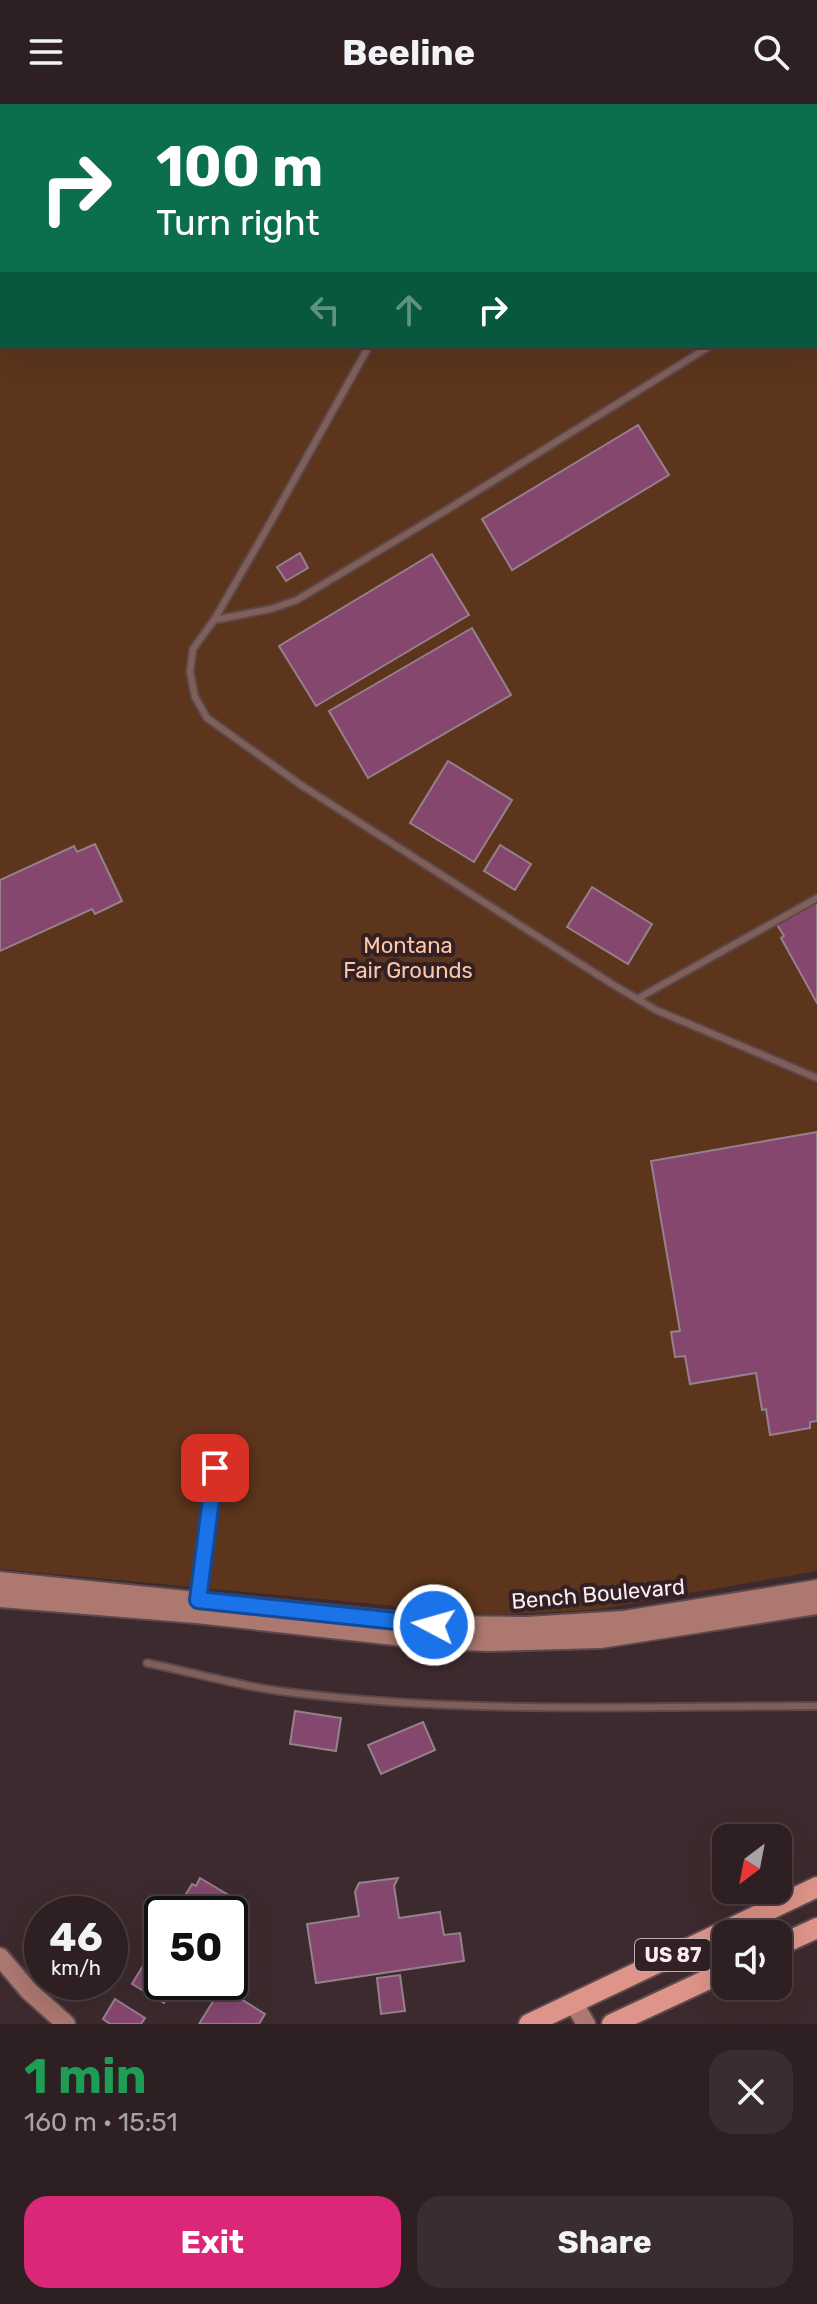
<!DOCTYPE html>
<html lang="en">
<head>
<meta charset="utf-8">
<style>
	body { margin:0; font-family:Rubik,sans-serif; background:#3a2d2f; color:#f1f3f6; height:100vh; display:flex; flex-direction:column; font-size:30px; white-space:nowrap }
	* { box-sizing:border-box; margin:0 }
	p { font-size:26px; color:#a7a3a5 }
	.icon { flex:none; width:44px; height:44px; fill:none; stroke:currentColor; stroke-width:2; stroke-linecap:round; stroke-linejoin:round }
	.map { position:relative; height:1920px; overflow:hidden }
	.side { display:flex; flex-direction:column; background:#2e2022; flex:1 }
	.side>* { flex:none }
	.guide { position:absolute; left:0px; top:0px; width:818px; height:244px; box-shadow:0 8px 32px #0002,0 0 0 2px #493e40; background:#0b6e4f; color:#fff; overflow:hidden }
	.needle { width:52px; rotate:212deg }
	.tools { position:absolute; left:712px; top:1720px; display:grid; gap:16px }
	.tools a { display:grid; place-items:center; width:80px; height:80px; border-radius:16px; background:#2e2022; box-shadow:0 8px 32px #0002,0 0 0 2px #493e40; font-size:40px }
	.speed { position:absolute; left:24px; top:1792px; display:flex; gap:16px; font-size:40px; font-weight:700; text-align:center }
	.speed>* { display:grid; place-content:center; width:104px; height:104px; border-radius:50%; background:#2e2022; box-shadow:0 8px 32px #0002,0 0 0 2px #493e40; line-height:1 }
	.speed small { font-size:20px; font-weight:400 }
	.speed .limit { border:4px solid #111; border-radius:12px; background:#fff; color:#111 }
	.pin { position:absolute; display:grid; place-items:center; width:68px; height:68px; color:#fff; margin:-34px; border-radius:16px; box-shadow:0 4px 12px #0006 }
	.me { position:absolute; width:88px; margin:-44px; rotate:276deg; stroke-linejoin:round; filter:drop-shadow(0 0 6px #0008) }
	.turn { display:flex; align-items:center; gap:28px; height:168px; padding:0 24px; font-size:36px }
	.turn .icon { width:104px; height:104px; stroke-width:2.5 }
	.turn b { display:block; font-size:56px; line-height:68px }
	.lanes { display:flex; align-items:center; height:76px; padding:0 24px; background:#0003; justify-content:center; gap:40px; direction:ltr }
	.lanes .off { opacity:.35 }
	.round { display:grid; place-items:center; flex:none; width:84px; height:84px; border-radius:24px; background:#3a2d2f }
	.summary { display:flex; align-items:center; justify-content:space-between; height:136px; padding:0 24px }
	h1 { font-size:48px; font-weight:700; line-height:60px; color:#1e9e55 }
	.cta { display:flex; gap:16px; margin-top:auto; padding:16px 24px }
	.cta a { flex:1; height:92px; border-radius:24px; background:#db2777; color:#fff; font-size:32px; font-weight:700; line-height:92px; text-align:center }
	.cta a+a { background:#3a2d2f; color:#f1f3f6 }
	header { display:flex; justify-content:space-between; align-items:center; height:104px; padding:0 24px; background:#2e2022; font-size:36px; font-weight:700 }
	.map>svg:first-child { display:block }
	.green { fill:#5c351c }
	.building { fill:#86476f; stroke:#94818c; stroke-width:2 }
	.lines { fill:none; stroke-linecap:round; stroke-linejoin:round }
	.service-casing { stroke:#5b494d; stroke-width:10 }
	.secondary-casing { stroke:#5b494d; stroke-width:22 }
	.trunk-casing { stroke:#5b494d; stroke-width:24 }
	.path { stroke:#8e7d81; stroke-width:3; stroke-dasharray:8 4; stroke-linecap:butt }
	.service { stroke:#805f59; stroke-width:6 }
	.secondary { stroke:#ad7870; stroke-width:18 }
	.trunk { stroke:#de9489; stroke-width:20 }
	.route-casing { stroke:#114b97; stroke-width:20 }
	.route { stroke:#1a73e8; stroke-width:14 }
	.labels { text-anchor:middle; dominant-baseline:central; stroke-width:8; stroke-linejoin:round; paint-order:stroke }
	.shield { fill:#322024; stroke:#bdafb2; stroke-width:2 }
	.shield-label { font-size:20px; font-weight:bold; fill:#f9ecef }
	.park-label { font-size:22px; fill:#ffc6a5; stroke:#322024 }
	.street-label { font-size:22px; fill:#f9ecef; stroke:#322024 }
</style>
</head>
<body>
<header><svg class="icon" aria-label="menu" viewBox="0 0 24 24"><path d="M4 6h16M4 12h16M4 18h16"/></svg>Beeline<svg class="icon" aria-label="search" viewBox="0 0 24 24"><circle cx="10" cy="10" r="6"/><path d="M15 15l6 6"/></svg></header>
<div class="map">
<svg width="817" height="1920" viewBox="0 0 817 1920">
	<rect width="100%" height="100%" fill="#3d2a2e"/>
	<path class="green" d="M 0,0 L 801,2 L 2,2 L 2,242 L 816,242 L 817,6 L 817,1467 L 593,1506 L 492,1511 L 0,1465 Z"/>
	<path class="building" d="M 638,321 L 669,371 L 512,466 L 482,415 Z
		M 300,449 L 308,464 L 286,477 L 277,463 Z
		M 432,450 L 469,511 L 316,602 L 279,542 Z
		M 472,524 L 511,591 L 368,674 L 329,607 Z
		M 448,657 L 512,696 L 474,758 L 410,719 Z
		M 95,740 L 122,797 L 95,810 L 92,805 L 0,847 L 0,776 L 74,742 L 77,748 Z
		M 500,741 L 531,760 L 515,786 L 484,767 Z
		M 592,783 L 652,820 L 628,860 L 567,823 Z
		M 817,797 L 817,899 L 781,834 L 784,832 L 776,819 Z
		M 817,1028 L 817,1317 L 810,1318 L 810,1324 L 770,1331 L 766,1305 L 762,1306 L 756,1269 L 690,1280 L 685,1252 L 675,1253 L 671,1228 L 680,1227 L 651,1057 Z
		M 295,1607 L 341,1614 L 336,1647 L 290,1640 Z
		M 423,1618 L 435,1646 L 381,1670 L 368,1641 Z
		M 200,1774 L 247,1802 L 230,1830 L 230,1810 L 174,1810 L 192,1780 L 196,1782 Z
		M 398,1774 L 394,1782 L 399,1814 L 440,1808 L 444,1831 L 460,1829 L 464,1857 L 316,1879 L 307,1820 L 359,1812 L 355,1788 L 359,1779 Z
		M 162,1830 L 162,1878 L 177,1878 L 164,1899 L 132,1880 Z
		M 400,1871 L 405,1907 L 381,1910 L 377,1874 Z
		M 222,1883 L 265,1910 L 259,1920 L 199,1920 Z
		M 115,1895 L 145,1914 L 141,1920 L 110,1920 L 103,1915 Z"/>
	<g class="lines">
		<defs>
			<path id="service" d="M 496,0 L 496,2
				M 10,2 L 13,0
				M 0,11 L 2,9
				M 816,174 L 817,174
				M 369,242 L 265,428 L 214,516 L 193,545 L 190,568 L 195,593 L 207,614 L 301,681 L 612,880 L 656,906 L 817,974
				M 214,516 L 271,505 L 297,496 L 445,407 L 710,242
				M 637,895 L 817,794
				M 198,1494 L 215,1364
				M 147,1559 C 196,1569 246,1584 296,1589 C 468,1610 644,1602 817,1602"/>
			<path id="secondary" d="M 0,1477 L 434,1521 L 527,1522 L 624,1516 L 817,1485
				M 0,1494 L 197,1510 L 422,1535 L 488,1538 L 600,1535 L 817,1501
				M 0,1853 L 29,1887 L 66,1920
				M 573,1898 L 586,1920"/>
			<path id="trunk" d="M 778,1842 L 817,1824
				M 529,1920 L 817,1783
				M 612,1920 L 726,1867"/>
		</defs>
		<use href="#service" class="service-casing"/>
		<use href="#secondary" class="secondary-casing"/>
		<use href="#trunk" class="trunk-casing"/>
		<path class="path" d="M 83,2 L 86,0
			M 0,67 L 2,65"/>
		<use href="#service" class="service"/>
		<use href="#secondary" class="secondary"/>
		<use href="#trunk" class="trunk"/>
	</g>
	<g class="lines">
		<defs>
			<path id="route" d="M 215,1364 L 198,1496 L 434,1521"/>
		</defs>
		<use href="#route" class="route-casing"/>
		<use href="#route" class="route"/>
	</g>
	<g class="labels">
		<rect class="shield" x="635" y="1835" width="76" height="32" rx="6"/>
		<g class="shield-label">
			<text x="673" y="1851">US 87</text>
		</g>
		<g class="park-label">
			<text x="408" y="841">Montana<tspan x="408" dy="25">Fair Grounds</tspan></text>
		</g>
		<g class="street-label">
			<text transform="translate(598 1490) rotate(-5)">Bench Boulevard</text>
		</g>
	</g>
</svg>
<div class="tools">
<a><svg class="needle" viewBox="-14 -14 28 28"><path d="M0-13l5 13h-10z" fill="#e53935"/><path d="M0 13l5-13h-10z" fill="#a7a3a5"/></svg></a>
<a><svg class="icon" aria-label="sound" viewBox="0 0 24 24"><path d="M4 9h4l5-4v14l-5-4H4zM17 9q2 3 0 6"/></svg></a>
</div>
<div class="speed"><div>46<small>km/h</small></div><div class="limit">50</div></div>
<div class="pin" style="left:215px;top:1364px;background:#d93025"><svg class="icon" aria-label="arrive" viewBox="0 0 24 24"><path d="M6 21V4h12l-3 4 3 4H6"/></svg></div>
<svg class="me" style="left:434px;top:1521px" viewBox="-20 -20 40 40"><circle r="17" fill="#1a73e8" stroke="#fff" stroke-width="3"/><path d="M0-11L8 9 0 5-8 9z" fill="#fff"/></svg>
<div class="guide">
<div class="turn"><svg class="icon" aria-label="right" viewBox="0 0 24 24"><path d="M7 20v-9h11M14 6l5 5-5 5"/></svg><div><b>100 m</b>Turn right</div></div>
<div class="lanes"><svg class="icon off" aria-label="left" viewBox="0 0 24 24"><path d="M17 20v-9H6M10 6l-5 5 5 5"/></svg><svg class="icon off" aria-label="ahead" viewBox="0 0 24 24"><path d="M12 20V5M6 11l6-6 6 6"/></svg><svg class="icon" aria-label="right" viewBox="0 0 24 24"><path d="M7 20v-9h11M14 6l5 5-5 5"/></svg></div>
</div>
</div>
<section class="side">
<div class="summary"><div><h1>1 min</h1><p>160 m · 15:51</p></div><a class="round"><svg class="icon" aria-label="close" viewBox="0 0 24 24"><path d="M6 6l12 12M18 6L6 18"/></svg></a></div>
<div class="cta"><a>Exit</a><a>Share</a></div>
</section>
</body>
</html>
